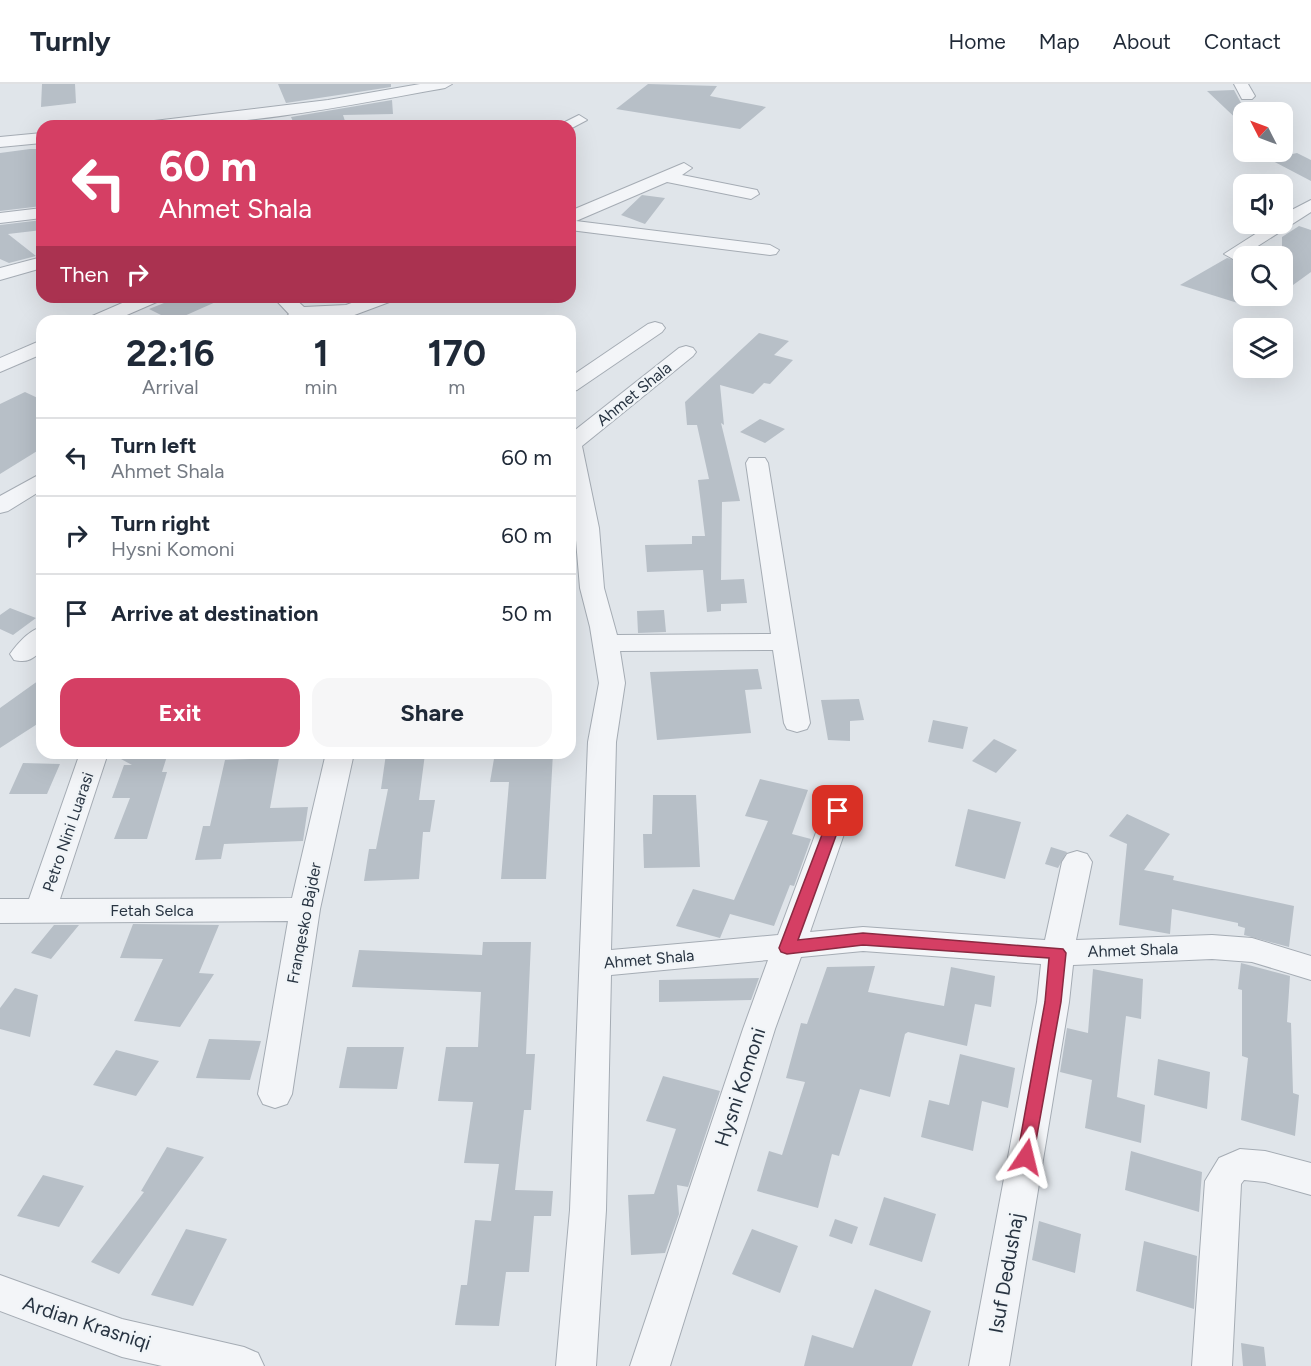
<!DOCTYPE html>
<html lang="en">
<head>
<meta charset="utf-8">
<style>
	body { margin:0; font-family:Figtree,sans-serif; background:#f6f6f7; color:#1f2937; height:100vh; display:flex; flex-direction:column; font-size:22px; white-space:nowrap }
	* { box-sizing:border-box; margin:0 }
	p { font-size:20px; color:#747a83 }
	.icon { flex:none; width:33px; height:33px; fill:none; stroke:currentColor; stroke-width:2; stroke-linecap:round; stroke-linejoin:round }
	.map { position:relative; flex:1; overflow:hidden }
	.panel { position:absolute; left:36px; top:231px; width:540px; height:444px; display:flex; flex-direction:column; background:#fff; border-radius:18px; box-shadow:0 6px 24px #0002 }
	.panel>* { flex:none }
	.top-card { position:absolute; left:36px; top:36px; width:540px; height:183px; border-radius:18px; box-shadow:0 6px 24px #0002; background:#d53f64; color:#fff; overflow:hidden }
	.needle { width:39px; rotate:312deg }
	.controls { position:absolute; left:1233px; top:18px; display:grid; gap:12px }
	.controls a { display:grid; place-items:center; width:60px; height:60px; border-radius:12px; background:#fff; box-shadow:0 6px 24px #0002; font-size:30px }
	.pin { position:absolute; display:grid; place-items:center; width:51px; height:51px; color:#fff; margin:-26px; border-radius:12px; box-shadow:0 3px 9px #0006 }
	.me { position:absolute; width:66px; margin:-33px; rotate:10deg; stroke-linejoin:round; filter:drop-shadow(0 0 4px #0008) }
	.turn { display:flex; align-items:center; gap:21px; height:126px; padding:0 24px; font-size:27px }
	.turn .icon { width:78px; height:78px; stroke-width:2.5 }
	.turn b { display:block; font-size:42px; line-height:51px }
	.then { display:flex; align-items:center; height:57px; padding:0 24px; background:#0003; gap:12px; font-size:22px }
	.eta { display:flex; justify-content:space-evenly; align-items:center; height:102px; text-align:center }
	.eta b { font-size:36px; font-weight:700; line-height:42px }
	.action { display:flex; gap:12px; margin-top:auto; padding:12px 24px }
	.action a { flex:1; height:69px; border-radius:18px; background:#d53f64; color:#fff; font-size:24px; font-weight:700; line-height:69px; text-align:center }
	.action a+a { background:#f6f6f7; color:#1f2937 }
	ul { padding:0; list-style:none }
	li { display:flex; align-items:center; gap:18px; height:78px; padding:0 24px; border-top:2px solid #e0e1e3 }
	li div { flex:1 }
	li b { display:block; font-size:22px }
	li em { font-style:normal }
	header { display:flex; align-items:center; gap:36px; box-sizing:border-box; height:84px; padding:0 30px; background:#fff; border-bottom:2px solid #e0e1e3 }
	header strong { font-size:28px }
	nav { display:flex; gap:33px; margin-inline-start:auto; font-size:21px }
	.map>svg:first-child { display:block }
	.building { fill:#b7bfc7 }
	.lines { fill:none; stroke-linecap:round; stroke-linejoin:round }
	.minor-casing { stroke:#a5acb4; stroke-width:2 }
	.minor { fill:#f3f5f8; fill-rule:evenodd }
	.route { fill:#d53f64; stroke:#8a2941; stroke-width:1.5 }
	.labels { text-anchor:middle; dominant-baseline:central; stroke-width:4.5; stroke-linejoin:round; paint-order:stroke }
	.street-label { font-size:16px; fill:#283442; stroke:#f0f4f7 }
	.near-street-label { font-size:20px; fill:#283442; stroke:#f0f4f7 }
</style>
</head>
<body>
<header>
<strong>Turnly</strong>
<nav><a>Home</a><a>Map</a><a>About</a><a>Contact</a></nav>
</header>
<div class="map">
<svg width="1311" height="1282" viewBox="0 0 1311 1282">
	<rect width="100%" height="100%" fill="#e0e5ea"/>
	<path class="building" d="M 42,0 L 75,0 L 76,19 L 41,23 Z
		M 278,0 L 391,0 L 391,3 L 286,19 Z
		M 648,0 L 717,2 L 710,12 L 766,23 L 740,45 L 616,25 Z
		M 1234,6 L 1246,28 L 1244,28 L 1244,42 L 1207,7 Z
		M 392,16 L 393,30 L 343,31 L 346,40 L 295,42 L 291,33 Z
		M 30,65 L 41,65 L 42,122 L 0,127 L 0,69 Z
		M 1297,69 L 1311,76 L 1311,97 L 1269,75 Z
		M 642,111 L 665,114 L 645,140 L 621,131 Z
		M 42,136 L 42,146 L 8,150 L 36,172 L 9,179 L 0,175 L 0,141 Z
		M 1299,142 L 1311,146 L 1311,188 L 1282,209 L 1282,153 Z
		M 1227,174 L 1244,177 L 1244,221 L 1180,201 Z
		M 179,213 L 227,213 L 173,237 L 149,225 Z
		M 759,249 L 789,257 L 774,271 L 793,276 L 770,300 L 764,299 L 753,310 L 720,301 L 724,341 L 721,339 L 740,417 L 722,418 L 721,496 L 744,495 L 747,519 L 721,520 L 721,527 L 707,528 L 703,486 L 647,488 L 645,461 L 692,460 L 692,452 L 705,452 L 698,396 L 709,395 L 697,341 L 687,341 L 685,318 Z
		M 25,308 L 42,316 L 42,364 L 0,390 L 0,320 Z
		M 760,335 L 785,345 L 765,359 L 740,348 Z
		M 10,524 L 36,534 L 13,551 L 0,545 L 0,531 Z
		M 664,526 L 666,548 L 638,549 L 637,527 Z
		M 758,585 L 762,605 L 745,606 L 751,649 L 657,656 L 650,588 Z
		M 42,594 L 42,637 L 0,664 L 0,624 Z
		M 859,615 L 864,636 L 850,637 L 850,657 L 828,656 L 821,616 Z
		M 933,636 L 968,643 L 963,665 L 928,658 Z
		M 994,655 L 1017,666 L 996,689 L 972,677 Z
		M 110,669 L 168,669 L 162,688 L 167,688 L 147,755 L 114,755 L 130,714 L 112,714 L 124,681 L 132,681 Z
		M 495,669 L 553,669 L 546,795 L 501,795 L 509,698 L 490,698 Z
		M 386,670 L 425,670 L 419,716 L 435,716 L 430,748 L 423,748 L 419,795 L 364,797 L 369,765 L 376,765 L 388,705 L 381,705 Z
		M 279,674 L 270,724 L 308,723 L 303,757 L 224,760 L 221,775 L 195,776 L 203,742 L 210,742 L 225,676 Z
		M 23,679 L 60,680 L 47,710 L 9,710 Z
		M 760,695 L 808,706 L 792,750 L 811,755 L 794,802 L 790,801 L 774,842 L 730,830 L 720,854 L 676,842 L 693,805 L 734,816 L 768,737 L 745,732 Z
		M 653,711 L 696,711 L 700,783 L 644,784 L 643,750 L 652,750 Z
		M 968,725 L 1021,738 L 1005,795 L 955,782 Z
		M 1127,730 L 1170,750 L 1144,786 L 1174,792 L 1173,796 L 1294,822 L 1289,863 L 1244,851 L 1245,844 L 1238,842 L 1238,839 L 1172,825 L 1170,850 L 1119,841 L 1127,760 L 1109,752 Z
		M 1051,763 L 1067,768 L 1058,784 L 1045,780 Z
		M 133,840 L 219,841 L 199,889 L 214,890 L 180,943 L 134,937 L 163,875 L 120,874 Z
		M 54,841 L 79,841 L 51,875 L 31,869 Z
		M 483,858 L 531,858 L 526,970 L 535,970 L 531,1026 L 524,1026 L 515,1106 L 553,1107 L 551,1132 L 534,1132 L 529,1188 L 506,1188 L 499,1242 L 455,1241 L 461,1201 L 467,1201 L 475,1136 L 491,1137 L 499,1080 L 464,1079 L 473,1018 L 438,1017 L 446,963 L 478,963 L 481,908 L 352,903 L 359,866 L 482,871 Z
		M 1241,879 L 1290,892 L 1287,938 L 1291,939 L 1293,1009 L 1299,1011 L 1295,1052 L 1241,1036 L 1248,974 L 1242,972 L 1242,906 L 1238,905 Z
		M 875,882 L 868,908 L 944,922 L 951,883 L 995,892 L 991,923 L 975,920 L 967,962 L 908,948 L 905,950 L 890,1013 L 860,1005 L 839,1072 L 832,1070 L 818,1124 L 757,1107 L 769,1067 L 782,1071 L 805,998 L 786,994 L 801,939 L 807,940 L 827,883 Z
		M 1093,885 L 1143,895 L 1141,935 L 1126,932 L 1117,1013 L 1145,1021 L 1141,1059 L 1085,1044 L 1092,996 L 1060,988 L 1067,944 L 1088,949 Z
		M 759,894 L 751,916 L 659,918 L 659,896 Z
		M 15,904 L 38,911 L 30,953 L 0,945 L 0,924 Z
		M 209,955 L 261,957 L 250,996 L 196,994 Z
		M 347,963 L 404,963 L 397,1005 L 339,1004 Z
		M 116,966 L 159,977 L 136,1012 L 93,1001 Z
		M 960,970 L 1015,984 L 1008,1024 L 982,1017 L 973,1067 L 921,1053 L 929,1016 L 949,1021 Z
		M 1158,975 L 1210,988 L 1207,1025 L 1154,1011 Z
		M 663,992 L 720,1007 L 688,1103 L 677,1101 L 679,1130 L 665,1169 L 631,1171 L 628,1111 L 654,1110 L 676,1045 L 646,1037 Z
		M 167,1063 L 204,1073 L 119,1190 L 91,1178 L 144,1108 L 141,1107 Z
		M 1131,1067 L 1202,1088 L 1199,1128 L 1125,1106 Z
		M 43,1091 L 84,1102 L 59,1143 L 17,1132 Z
		M 884,1113 L 936,1130 L 922,1178 L 869,1161 Z
		M 835,1135 L 858,1143 L 852,1160 L 829,1152 Z
		M 1039,1137 L 1081,1150 L 1075,1189 L 1032,1176 Z
		M 186,1145 L 227,1155 L 193,1222 L 151,1211 Z
		M 752,1145 L 798,1162 L 780,1209 L 732,1190 Z
		M 1144,1157 L 1197,1172 L 1194,1225 L 1136,1207 Z
		M 875,1205 L 931,1227 L 912,1282 L 804,1282 L 812,1251 L 853,1264 Z
		M 1241,1259 L 1264,1263 L 1266,1282 L 1243,1282 Z"/>
	<g class="lines">
		<defs>
			<path id="minor" d="M 420,0 L 452,0 L 445,4 C 346,22 247,42 146,42 L 154,37 L 328,16 Z
				M 1234,0 L 1248,0 L 1255,12 L 1252,15 L 1242,15 Z
				M 579,31 L 587,36 L 570,45 L 570,42 L 557,42 Z
				M 42,49 L 42,59 L 0,63 L 0,53 Z
				M 684,79 L 692,84 L 682,91 L 757,106 L 759,110 L 751,115 L 667,98 L 576,137 L 770,161 L 779,166 L 776,170 L 770,171 L 570,146 L 570,127 Z
				M 1311,116 L 1311,128 L 1239,174 L 1233,175 L 1224,170 L 1271,140 L 1282,140 L 1282,131 Z
				M 42,124 L 42,134 L 0,139 L 0,129 Z
				M 42,173 L 42,184 L 0,196 L 0,184 Z
				M 136,213 L 161,213 L 159,217 L 113,237 L 87,237 L 90,233 Z
				M 273,213 L 293,213 L 304,223 L 346,221 L 368,213 L 394,213 L 392,217 L 349,233 L 305,235 L 303,237 L 283,237 L 289,230 Z
				M 655,238 L 662,240 L 665,244 L 662,248 L 577,306 L 570,308 L 570,293 L 648,240 Z
				M 42,256 L 42,270 L 0,288 L 0,274 Z
				M 686,262 L 693,264 L 696,268 L 693,272 L 582,362 L 599,444 L 604,504 L 617,551 L 771,550 L 746,379 L 749,374 L 765,374 L 768,379 L 810,639 L 807,645 L 797,648 L 787,645 L 784,639 L 773,566 L 620,567 L 625,599 L 616,658 L 611,866 L 778,851 L 824,727 L 828,720 L 838,717 L 848,720 L 852,727 L 810,848 L 863,843 L 1045,856 L 1062,778 L 1067,770 L 1077,767 L 1087,770 L 1092,778 L 1076,856 L 1212,851 L 1252,854 L 1311,872 L 1311,896 L 1252,878 L 1212,875 L 1073,881 L 1069,918 L 1009,1282 L 969,1282 L 1037,918 L 1041,880 L 863,867 L 801,873 L 775,945 L 670,1282 L 630,1282 L 743,945 L 768,876 L 611,891 L 606,1126 L 596,1282 L 556,1282 L 570,1126 L 588,658 L 599,599 L 590,543 L 580,504 L 575,444 L 570,414 L 570,350 L 679,264 Z
				M 42,389 L 42,406 L 8,427 L 0,429 L 0,412 Z
				M 42,543 L 42,566 C 33,575 28,579 14,576 L 10,570 C 18,559 29,546 42,543 Z
				M 80,669 L 108,669 L 60,815 L 292,814 L 326,669 L 354,669 L 320,825 L 292,1010 L 287,1020 L 275,1024 L 263,1020 L 258,1010 L 288,837 L 0,839 L 0,815 L 29,815 Z
				M 1240,1065 L 1265,1067 L 1311,1079 L 1311,1111 L 1265,1098 L 1244,1096 L 1241,1100 L 1232,1282 L 1192,1282 L 1205,1097 L 1219,1074 Z
				M 0,1191 L 122,1235 L 244,1263 L 258,1269 L 264,1282 L 162,1282 L 122,1273 L 0,1227 Z"/>
		</defs>
		<use href="#minor" class="minor-casing"/>
		<use href="#minor" class="minor"/>
	</g>
	<path class="route" d="M 838,722 L 845,727 L 798,856 L 863,849 L 1063,865 L 1066,869 L 1061,918 L 1032,1079 L 1026,1081 L 1020,1079 L 1017,1073 L 1045,918 L 1049,874 L 863,861 L 787,870 L 781,868 L 779,864 L 831,727 Z"/>
	<g class="labels">
		<g class="street-label">
			<text transform="translate(634 310) rotate(-39)">Ahmet Shala</text>
			<text transform="translate(68 748) rotate(-71)">Petro Nini Luarasi</text>
			<text x="152" y="826">Fetah Selca</text>
			<text transform="translate(304 839) rotate(-79)">Franqesko Bajder</text>
			<text transform="translate(1133 866) rotate(-2)">Ahmet Shala</text>
			<text transform="translate(649 875) rotate(-5)">Ahmet Shala</text>
		</g>
		<g class="near-street-label">
			<text transform="translate(740 1003) rotate(-72)">Hysni Komoni</text>
			<text transform="translate(1006 1189) rotate(-80)">Isuf Dedushaj</text>
			<text transform="translate(87 1239) rotate(18)">Ardian Krasniqi</text>
		</g>
	</g>
</svg>
<div class="controls">
<a><svg class="needle" viewBox="-14 -14 28 28"><path d="M0-13l5 13h-10z" fill="#e53935"/><path d="M0 13l5-13h-10z" fill="#747a83"/></svg></a>
<a><svg class="icon" aria-label="sound" viewBox="0 0 24 24"><path d="M4 9h4l5-4v14l-5-4H4zM17 9q2 3 0 6"/></svg></a>
<a><svg class="icon" aria-label="search" viewBox="0 0 24 24"><circle cx="10" cy="10" r="6"/><path d="M15 15l6 6"/></svg></a>
<a><svg class="icon" aria-label="layers" viewBox="0 0 24 24"><path d="M12 4l9 5-9 5-9-5zM3 14l9 5 9-5"/></svg></a>
</div>
<div class="pin" style="left:838px;top:727px;background:#d93025"><svg class="icon" aria-label="arrive" viewBox="0 0 24 24"><path d="M6 21V4h12l-3 4 3 4H6"/></svg></div>
<svg class="me" style="left:1026px;top:1073px" viewBox="-20 -20 40 40"><path d="M0-17L14 15 0 8-14 15z" fill="#d53f64" stroke="#fff" stroke-width="4"/></svg>
<div class="top-card">
<div class="turn"><svg class="icon" aria-label="left" viewBox="0 0 24 24"><path d="M17 20v-9H6M10 6l-5 5 5 5"/></svg><div><b>60 m</b>Ahmet Shala</div></div>
<div class="then">Then<svg class="icon" aria-label="right" viewBox="0 0 24 24"><path d="M7 20v-9h11M14 6l5 5-5 5"/></svg></div>
</div>
<section class="panel">
<div class="eta">
<div><b>22:16</b><p>Arrival</p></div>
<div><b>1</b><p>min</p></div>
<div><b>170</b><p>m</p></div>
</div>
<ul>
<li><svg class="icon" aria-label="left" viewBox="0 0 24 24"><path d="M17 20v-9H6M10 6l-5 5 5 5"/></svg><div><b>Turn left</b><p>Ahmet Shala</p></div><em>60 m</em></li>
<li><svg class="icon" aria-label="right" viewBox="0 0 24 24"><path d="M7 20v-9h11M14 6l5 5-5 5"/></svg><div><b>Turn right</b><p>Hysni Komoni</p></div><em>60 m</em></li>
<li><svg class="icon" aria-label="arrive" viewBox="0 0 24 24"><path d="M6 21V4h12l-3 4 3 4H6"/></svg><div><b>Arrive at destination</b></div><em>50 m</em></li>
</ul>
<div class="action"><a>Exit</a><a>Share</a></div>
</section>
</div>
</body>
</html>
